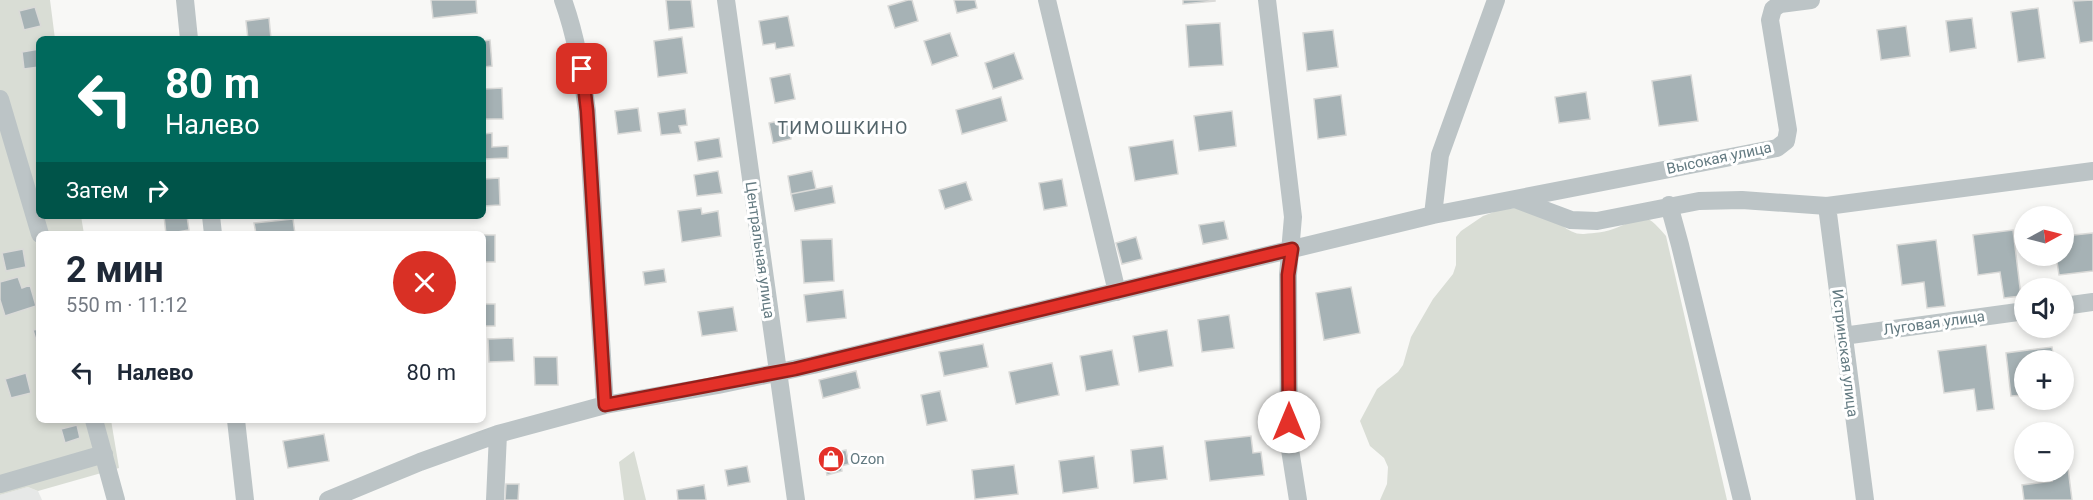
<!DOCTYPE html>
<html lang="ru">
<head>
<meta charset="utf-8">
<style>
	body { margin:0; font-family:Roboto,sans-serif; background:#f2f2f3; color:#1f2937; height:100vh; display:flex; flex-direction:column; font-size:22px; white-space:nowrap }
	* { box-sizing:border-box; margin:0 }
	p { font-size:20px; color:#747a83 }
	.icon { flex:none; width:33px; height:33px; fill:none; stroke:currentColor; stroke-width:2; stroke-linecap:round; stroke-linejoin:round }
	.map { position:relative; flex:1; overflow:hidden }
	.side { position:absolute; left:36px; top:231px; width:450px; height:192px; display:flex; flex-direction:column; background:#fff; border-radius:9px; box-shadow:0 3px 9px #0003 }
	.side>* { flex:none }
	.guide { position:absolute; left:36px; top:36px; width:450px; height:183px; border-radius:9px; box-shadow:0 3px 9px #0003; background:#00695c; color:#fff; overflow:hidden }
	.needle { width:39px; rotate:83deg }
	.controls { position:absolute; left:2014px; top:206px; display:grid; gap:12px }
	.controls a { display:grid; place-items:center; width:60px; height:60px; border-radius:50%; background:#fff; box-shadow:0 3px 9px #0003; font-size:30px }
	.pin { position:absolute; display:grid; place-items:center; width:51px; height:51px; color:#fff; margin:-26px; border-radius:12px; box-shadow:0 3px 9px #0006 }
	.me { position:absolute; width:66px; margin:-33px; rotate:0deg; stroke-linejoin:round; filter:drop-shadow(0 0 4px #0008) }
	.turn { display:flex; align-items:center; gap:21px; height:126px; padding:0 30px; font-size:27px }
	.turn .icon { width:78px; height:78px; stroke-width:2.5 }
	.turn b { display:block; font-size:42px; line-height:51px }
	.then { display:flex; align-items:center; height:57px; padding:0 30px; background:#0003; gap:12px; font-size:22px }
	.round { display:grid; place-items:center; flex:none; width:63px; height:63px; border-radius:32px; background:#f2f2f3 }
	.head { display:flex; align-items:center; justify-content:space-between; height:102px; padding:0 30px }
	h1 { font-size:36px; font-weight:700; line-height:45px }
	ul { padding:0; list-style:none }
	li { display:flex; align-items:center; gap:18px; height:78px; padding:0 30px }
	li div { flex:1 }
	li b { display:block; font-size:22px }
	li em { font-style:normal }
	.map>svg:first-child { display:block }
	.built { fill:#e6e8e7 }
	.green { fill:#d9ddd5 }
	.building { fill:#a6b2b5; stroke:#dadad8; stroke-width:1.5 }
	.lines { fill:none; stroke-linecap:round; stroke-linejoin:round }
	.minor { stroke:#bcc4c6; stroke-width:18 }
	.route-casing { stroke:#94201b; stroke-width:15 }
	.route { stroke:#e43129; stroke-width:10 }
	.labels { text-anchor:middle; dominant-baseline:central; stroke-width:6; stroke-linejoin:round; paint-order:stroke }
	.street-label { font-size:15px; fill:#637a81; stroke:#fff }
	.poi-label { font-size:15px; fill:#637a81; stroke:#fff; text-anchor:start }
	.quarter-label { font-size:18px; letter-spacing:1.5px; fill:#55666c; stroke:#fff }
</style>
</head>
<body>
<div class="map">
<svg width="2093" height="500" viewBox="0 0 2093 500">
	<rect width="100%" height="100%" fill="#f8f8f6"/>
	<path class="built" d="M 28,487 L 38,491 L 42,500 L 0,500 L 0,495 Z"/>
	<path class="green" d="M 0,0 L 50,0 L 55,39 L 39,39 L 39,216 L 81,216 L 84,234 L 39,234 L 39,420 L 111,420 L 119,468 L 38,491 L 28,487 L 0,495 Z
		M 1516,208 C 1525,210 1536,210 1544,213 C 1557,219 1568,235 1584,234 C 1594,233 1607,232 1616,228 C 1644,217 1643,209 1666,236 L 1727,500 L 1380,500 L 1387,484 L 1388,467 L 1384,458 L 1370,446 L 1360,421 L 1377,389 L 1398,372 L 1403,365 L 1411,337 L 1433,299 L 1453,274 L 1456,265 L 1456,237 L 1461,231 L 1483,216 L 1499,210 Z
		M 634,451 L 646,500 L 624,500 L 619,462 Z"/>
	<path class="building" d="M 431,0 L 476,0 L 477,13 L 433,18 Z
		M 666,0 L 691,0 L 694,27 L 669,30 Z
		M 908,0 L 912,0 L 918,21 L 895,28 L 888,6 Z
		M 954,0 L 975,0 L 977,8 L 957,13 Z
		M 1183,0 L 1215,0 L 1215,1 L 1183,4 Z
		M 2093,0 L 2093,41 L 2080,43 L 2073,1 Z
		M 35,7 L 41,26 L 24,30 L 19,11 Z
		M 2038,8 L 2045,58 L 2018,62 L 2011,12 Z
		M 788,16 L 794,46 L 776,49 L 775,43 L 763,45 L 759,21 Z
		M 269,18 L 271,39 L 248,39 L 246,21 Z
		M 1972,18 L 1976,48 L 1950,52 L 1946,21 Z
		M 1220,23 L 1223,65 L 1189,67 L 1186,25 Z
		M 1906,26 L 1910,56 L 1881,60 L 1877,30 Z
		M 1333,30 L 1338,67 L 1307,71 L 1303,33 Z
		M 950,33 L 958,56 L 932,65 L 924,41 Z
		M 682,37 L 687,73 L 658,77 L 654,41 Z
		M 490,40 L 492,66 L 483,67 L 483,41 Z
		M 39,49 L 39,67 L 24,69 L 22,52 Z
		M 1014,53 L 1023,79 L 993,89 L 985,63 Z
		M 790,74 L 795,99 L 775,103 L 770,78 Z
		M 1691,75 L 1698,121 L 1659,126 L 1652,81 Z
		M 502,88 L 503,119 L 483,119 L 483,89 Z
		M 1586,92 L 1590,119 L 1559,123 L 1555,97 Z
		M 1341,95 L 1346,135 L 1318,139 L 1314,99 Z
		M 1001,97 L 1007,121 L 962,134 L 956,110 Z
		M 638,108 L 641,131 L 618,134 L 615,111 Z
		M 685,109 L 687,125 L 679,126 L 681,133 L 661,135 L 658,113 Z
		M 1232,111 L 1236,146 L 1199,151 L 1194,116 Z
		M 788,119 L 791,139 L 773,143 L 769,123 Z
		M 492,133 L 492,147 L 508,146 L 508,158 L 483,159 L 483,134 Z
		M 719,138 L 722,157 L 698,161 L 695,142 Z
		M 1173,140 L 1178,174 L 1135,181 L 1129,147 Z
		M 718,171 L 722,193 L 697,196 L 694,175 Z
		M 812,171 L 816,189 L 791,194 L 788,176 Z
		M 499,178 L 500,205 L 483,206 L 483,179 Z
		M 1062,179 L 1067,206 L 1044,210 L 1039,183 Z
		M 966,182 L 972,200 L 945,209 L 939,190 Z
		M 832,186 L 835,203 L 795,211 L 791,194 Z
		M 701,208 L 702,214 L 718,211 L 721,236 L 682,242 L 678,211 Z
		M 164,216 L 187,216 L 189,230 L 166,234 Z
		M 293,219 L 295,234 L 256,234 L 254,223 Z
		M 1224,221 L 1228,239 L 1203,244 L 1199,225 Z
		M 2013,230 L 2021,296 L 2004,298 L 2000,272 L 1978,275 L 1973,235 Z
		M 2093,233 L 2093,271 L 2059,275 L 2056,255 L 2064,255 L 2064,236 Z
		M 483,235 L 495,235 L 495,262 L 483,262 Z
		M 1136,237 L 1142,259 L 1122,264 L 1116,243 Z
		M 832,239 L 834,281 L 804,283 L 801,240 Z
		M 1936,240 L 1945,306 L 1927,308 L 1924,282 L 1902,285 L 1897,245 Z
		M 23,249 L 26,267 L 6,271 L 2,253 Z
		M 664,269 L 666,282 L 645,285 L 643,272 Z
		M 18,277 L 22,288 L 30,285 L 36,306 L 5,316 L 0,300 L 0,282 Z
		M 1351,287 L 1360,333 L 1324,340 L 1316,293 Z
		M 843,290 L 846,318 L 807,322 L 804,295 Z
		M 483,304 L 495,304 L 495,326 L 483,326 Z
		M 733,307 L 737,331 L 702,336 L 698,312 Z
		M 1229,315 L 1234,348 L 1202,352 L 1198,320 Z
		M 39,329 L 39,351 L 33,330 Z
		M 1167,330 L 1173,366 L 1139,372 L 1133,336 Z
		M 513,338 L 514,361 L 489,362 L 488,339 Z
		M 983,344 L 988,367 L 944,376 L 939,352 Z
		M 1986,345 L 1994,409 L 1977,411 L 1974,389 L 1944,393 L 1938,351 Z
		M 2052,347 L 2054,360 L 2025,360 L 2025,395 L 2011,396 L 2006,353 Z
		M 1112,350 L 1119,385 L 1086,391 L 1080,356 Z
		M 534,357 L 557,357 L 558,385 L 535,385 Z
		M 1052,363 L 1059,395 L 1016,404 L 1009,372 Z
		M 856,371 L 860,388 L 823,398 L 819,380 Z
		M 26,373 L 31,393 L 11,398 L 5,379 Z
		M 940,391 L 947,421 L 927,425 L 921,395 Z
		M 2044,399 L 2059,399 L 2060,404 L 2045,406 Z
		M 77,425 L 80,438 L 65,443 L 61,429 Z
		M 324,434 L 329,461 L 288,468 L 283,441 Z
		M 1251,436 L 1253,453 L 1261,452 L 1264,475 L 1210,481 L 1205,441 Z
		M 1163,446 L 1167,479 L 1134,483 L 1131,450 Z
		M 846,450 L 849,464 L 841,466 L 842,471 L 827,475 L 823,455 Z
		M 1094,456 L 1098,488 L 1063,493 L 1059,461 Z
		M 2064,460 L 2067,460 L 2072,500 L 2024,500 L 2022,485 L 2052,481 L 2051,471 L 2064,471 Z
		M 1014,465 L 1018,494 L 975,499 L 972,470 Z
		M 747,466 L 750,482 L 728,486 L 725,470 Z
		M 506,484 L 519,484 L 518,500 L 505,500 Z
		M 704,485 L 706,500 L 678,500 L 677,490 Z"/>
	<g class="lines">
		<path class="minor" d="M 185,0 L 189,39
			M 563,0 C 576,36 582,73 587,111 L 605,405
			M 726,0 L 796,500
			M 1047,0 L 1117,292
			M 1267,0 L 1293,217 L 1288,275 L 1289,443 L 1298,500
			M 0,99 L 40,234
			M 1518,200 L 1571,220 L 1597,221 L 1699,201 L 1742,200 L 1827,206 L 2093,171
			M 1669,205 L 1680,245 L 1742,500
			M 1827,206 L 1865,500
			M 1433,215 L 1440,155 L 1496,0
			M 211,216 L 213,234
			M 2064,306 L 2093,302
			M 1843,336 L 2025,311
			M 94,420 L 116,500
			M 236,420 L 245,500
			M 0,484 L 104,454
			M 328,500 L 420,462 L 498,434 L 605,405 L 718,385 L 813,365 L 1433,215 L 1777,148 L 1786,141 L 1788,130 L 1770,20 L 1773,9 L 1780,4 L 1811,0
			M 495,500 L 498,434"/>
	</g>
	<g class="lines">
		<defs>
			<path id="route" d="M 582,69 L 587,111 L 605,405 L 795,369 L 1292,249 L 1288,275 L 1289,422"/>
		</defs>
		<use href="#route" class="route-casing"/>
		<use href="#route" class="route"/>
	</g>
	<defs>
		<symbol id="shop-disc" viewBox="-11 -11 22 22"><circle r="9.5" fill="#e43129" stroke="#fff"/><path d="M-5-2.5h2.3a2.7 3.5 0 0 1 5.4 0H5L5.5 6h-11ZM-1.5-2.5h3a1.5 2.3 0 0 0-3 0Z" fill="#fff"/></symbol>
	</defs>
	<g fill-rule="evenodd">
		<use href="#shop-disc" x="816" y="444" width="30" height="30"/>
	</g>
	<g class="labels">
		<g class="street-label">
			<text transform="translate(1719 158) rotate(-12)">Высокая улица</text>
			<text transform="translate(760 250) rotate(82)">Центральная улица</text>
			<text transform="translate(1934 323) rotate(-8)">Луговая улица</text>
			<text transform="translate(1845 353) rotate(83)">Истринская улица</text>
		</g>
		<g class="poi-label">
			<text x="850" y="459">Ozon</text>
		</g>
		<g class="quarter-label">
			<text x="843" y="127">ТИМОШКИНО</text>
		</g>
	</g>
</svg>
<div class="controls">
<a><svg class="needle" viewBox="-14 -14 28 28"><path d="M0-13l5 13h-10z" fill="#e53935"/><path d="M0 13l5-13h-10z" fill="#747a83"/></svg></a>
<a><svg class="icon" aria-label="sound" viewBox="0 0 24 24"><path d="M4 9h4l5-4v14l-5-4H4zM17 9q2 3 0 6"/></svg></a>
<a>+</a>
<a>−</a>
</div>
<div class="pin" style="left:582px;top:69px;background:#d93025"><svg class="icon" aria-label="arrive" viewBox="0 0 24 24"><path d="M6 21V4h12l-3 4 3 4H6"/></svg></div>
<svg class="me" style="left:1289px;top:422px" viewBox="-20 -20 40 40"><circle r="19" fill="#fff"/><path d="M0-13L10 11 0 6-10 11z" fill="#e43129"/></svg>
<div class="guide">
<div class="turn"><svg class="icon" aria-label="left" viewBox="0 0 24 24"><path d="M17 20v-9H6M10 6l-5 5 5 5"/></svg><div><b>80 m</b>Налево</div></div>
<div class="then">Затем<svg class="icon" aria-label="right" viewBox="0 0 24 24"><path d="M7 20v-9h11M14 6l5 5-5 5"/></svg></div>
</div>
<section class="side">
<div class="head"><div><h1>2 мин</h1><p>550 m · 11:12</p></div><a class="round" style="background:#d93025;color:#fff"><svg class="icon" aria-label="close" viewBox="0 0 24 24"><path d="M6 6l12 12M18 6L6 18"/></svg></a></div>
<ul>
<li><svg class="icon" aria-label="left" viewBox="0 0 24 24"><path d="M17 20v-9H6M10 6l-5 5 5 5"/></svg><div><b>Налево</b></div><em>80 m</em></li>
</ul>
</section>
</div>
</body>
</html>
